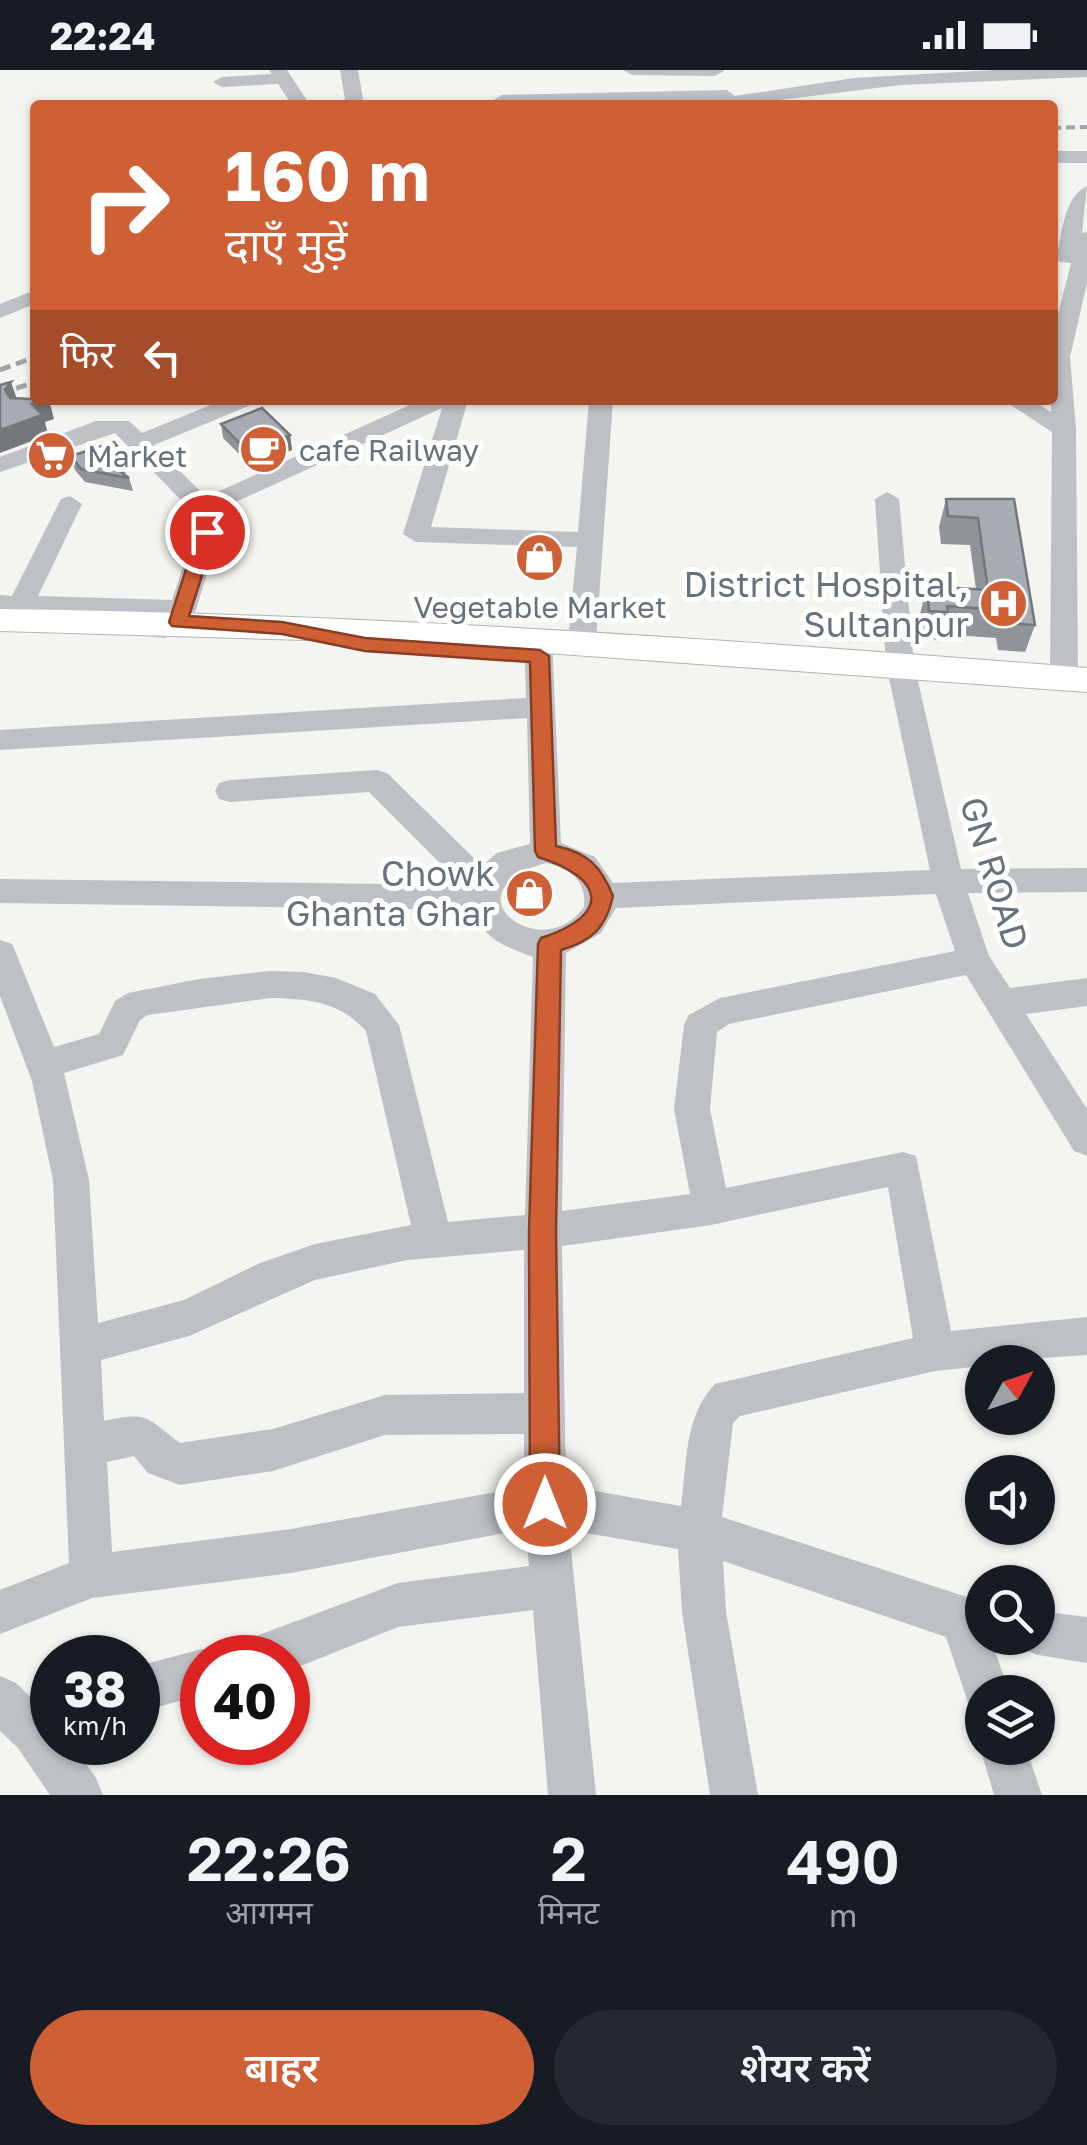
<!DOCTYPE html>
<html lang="hi">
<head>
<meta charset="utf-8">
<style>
	body { margin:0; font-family:"Golos Text","Noto Sans Devanagari",sans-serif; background:#242831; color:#f1f3f6; height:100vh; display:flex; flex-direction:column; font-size:38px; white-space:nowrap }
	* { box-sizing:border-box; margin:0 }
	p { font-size:32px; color:#9ea1a6 }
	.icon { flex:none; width:55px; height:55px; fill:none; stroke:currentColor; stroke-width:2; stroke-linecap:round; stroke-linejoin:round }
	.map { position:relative; height:1725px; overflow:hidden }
	.drawer { display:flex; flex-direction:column; background:#171b24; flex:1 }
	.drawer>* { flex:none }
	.hud { position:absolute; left:30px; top:30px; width:1028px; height:305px; border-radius:10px; box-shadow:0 2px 8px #0004; background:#cf6036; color:#fff; overflow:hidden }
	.needle { width:65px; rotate:50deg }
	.controls { position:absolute; left:965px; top:1275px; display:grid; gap:20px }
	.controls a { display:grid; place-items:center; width:90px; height:90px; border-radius:50%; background:#171b24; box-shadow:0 2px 8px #0004; font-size:50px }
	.speed { position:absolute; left:30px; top:1565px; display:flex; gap:20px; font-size:50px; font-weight:700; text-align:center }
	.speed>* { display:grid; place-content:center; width:130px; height:130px; border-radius:50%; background:#171b24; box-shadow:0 2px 8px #0004; line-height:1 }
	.speed small { font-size:25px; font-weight:400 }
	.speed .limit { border:15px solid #d22; background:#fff; color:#111 }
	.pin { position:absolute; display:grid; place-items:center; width:85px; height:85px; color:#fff; margin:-42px; border:5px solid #fff; border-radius:50%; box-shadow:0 2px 10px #0007 }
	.me { position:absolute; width:110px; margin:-55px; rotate:0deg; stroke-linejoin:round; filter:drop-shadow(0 0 8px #0008) }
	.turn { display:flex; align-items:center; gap:35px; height:210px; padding:0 30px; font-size:45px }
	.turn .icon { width:130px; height:130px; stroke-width:2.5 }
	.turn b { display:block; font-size:70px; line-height:85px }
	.then { display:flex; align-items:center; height:95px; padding:0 30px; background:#0003; gap:20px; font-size:38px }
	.eta { display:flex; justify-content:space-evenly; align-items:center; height:170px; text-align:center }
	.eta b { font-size:60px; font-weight:600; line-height:70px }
	.button { display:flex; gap:20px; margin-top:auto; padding:20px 30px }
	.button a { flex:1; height:115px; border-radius:60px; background:#cf6036; color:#fff; font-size:40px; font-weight:600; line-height:115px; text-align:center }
	.button a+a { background:#242831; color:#f1f3f6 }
	.status { display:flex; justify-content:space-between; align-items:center; height:70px; padding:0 50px; background:#171b24; direction:ltr }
	.status svg { height:28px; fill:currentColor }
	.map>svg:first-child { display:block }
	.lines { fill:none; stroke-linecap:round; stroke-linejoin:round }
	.major-casing { stroke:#b1b4b8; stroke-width:2 }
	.minor { fill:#bdc0c4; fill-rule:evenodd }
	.major { fill:#fff; fill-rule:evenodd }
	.rail-far1 { stroke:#a1a5aa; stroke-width:4; stroke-dasharray:9 5; stroke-linecap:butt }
	.rail { stroke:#a1a5aa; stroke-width:5; stroke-dasharray:11 6; stroke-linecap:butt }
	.wall { fill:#8f9499 }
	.shaded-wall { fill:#74787d }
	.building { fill:#a6acb2; stroke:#74787d; stroke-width:2.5 }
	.route { fill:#cf6036; stroke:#873e23; stroke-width:2.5 }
	.labels { text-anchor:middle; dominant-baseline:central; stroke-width:10; stroke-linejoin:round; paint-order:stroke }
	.far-poi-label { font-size:30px; fill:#66727e; stroke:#fff; text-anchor:start }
	.poi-label { font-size:35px; fill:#66727e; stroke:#fff; text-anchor:end }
	.street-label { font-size:35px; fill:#66727e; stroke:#fff }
</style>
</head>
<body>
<div class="status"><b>22:24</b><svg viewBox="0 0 49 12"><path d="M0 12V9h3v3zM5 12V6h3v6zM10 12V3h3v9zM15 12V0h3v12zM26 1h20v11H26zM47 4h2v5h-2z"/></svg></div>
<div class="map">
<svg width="1087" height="1725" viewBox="0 0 1087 1725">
	<rect width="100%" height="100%" fill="#f4f4f0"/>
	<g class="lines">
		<defs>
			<path id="major" d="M 0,539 C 363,544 725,569 1087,598 L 1087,622 L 408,573 L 0,561 Z"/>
		</defs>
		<use href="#major" class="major-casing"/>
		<path class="minor" d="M 269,0 L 287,0 L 310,35 L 292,35 L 278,14 L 222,17 L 213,12 L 222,7 L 272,4 Z
			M 340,0 L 358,0 L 364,35 L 346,35 Z
			M 623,0 L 723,0 L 724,1 L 715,6 L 632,5 Z
			M 994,0 L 1087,0 L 1087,7 L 900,15 L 741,35 L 707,35 L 712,31 L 501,35 L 493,30 L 502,25 L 727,20 L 735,26 L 854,8 Z
			M 1052,81 L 1087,81 L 1087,93 L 1052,93 Z
			M 1087,116 L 1082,163 L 1087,162 L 1087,213 L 1070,287 L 1076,359 L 1078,609 L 1074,616 L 1054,616 L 1050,609 L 1052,362 L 1003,330 L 1032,330 L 1051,342 L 1052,268 L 1071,193 L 1060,192 L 1057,188 C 1061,166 1064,126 1087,116 Z
			M 35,220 L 35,234 L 0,248 L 0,234 Z
			M 223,330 L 255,330 L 251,335 L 154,375 L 206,427 L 421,330 L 468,330 L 431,457 L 578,462 L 589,330 L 613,330 L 596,571 L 592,577 L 572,577 L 568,571 L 577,477 L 416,472 L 403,464 L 442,338 L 216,441 L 220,462 L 192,552 L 188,558 L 165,568 L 138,565 L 134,559 L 138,553 L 166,547 L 0,543 L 0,525 L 12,526 L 61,429 L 70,426 L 82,434 L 38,526 L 172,530 L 194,462 L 191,440 L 115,363 L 0,402 L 0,387 L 96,351 L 129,351 L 142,363 Z
			M 887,422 L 899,429 L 914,594 L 961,799 L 1087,798 L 1087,822 L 968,823 L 989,886 L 1010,918 L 1087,908 L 1087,936 L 1026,944 L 1087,1039 L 1087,1086 L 1074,1081 L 966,905 L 729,954 L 717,962 L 710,1039 L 726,1118 L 903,1082 L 916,1086 L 951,1261 L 1087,1247 L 1087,1285 L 982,1292 L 982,1296 L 935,1301 L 740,1346 L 733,1353 L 722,1447 L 982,1532 L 982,1568 L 999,1568 L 992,1572 L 1009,1622 L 982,1622 L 982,1644 L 970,1638 L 946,1567 L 723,1491 L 726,1542 L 758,1725 L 710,1725 L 682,1542 L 678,1479 L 569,1460 L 596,1725 L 548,1725 L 533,1540 L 398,1557 L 288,1601 L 288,1588 L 234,1588 L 240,1572 L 398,1513 L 529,1496 L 526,1459 L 291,1503 L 92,1528 L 0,1564 L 0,1520 L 69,1493 L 53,1110 L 32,1011 L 0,926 L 0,870 L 12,874 L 16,883 L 54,977 L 99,964 L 115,931 L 128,923 L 199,909 L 270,901 L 304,902 L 336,908 L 375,924 L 399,955 L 448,1152 L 525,1145 L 533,887 C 505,877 484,869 472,840 L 0,833 L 0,809 L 462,815 L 369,722 L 230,732 L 219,729 L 215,721 L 219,713 L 230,710 L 376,700 L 387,703 L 482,796 L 497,783 L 530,774 L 527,648 L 0,680 L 0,660 L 526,628 L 524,569 L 528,563 L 548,563 L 552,569 L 561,773 L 595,787 L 613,813 L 930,800 L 886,594 L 875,429 ZM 546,793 C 570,798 587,811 584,837 C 542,897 443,822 546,793 ZM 936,824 L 955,881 L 720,928 L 689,945 L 684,955 L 674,1039 L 690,1124 L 562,1141 L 566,883 L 601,863 L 616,838 ZM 270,928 C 309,929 339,931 366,961 L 411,1155 L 315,1174 L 260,1193 L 184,1230 L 98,1253 L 89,1110 L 64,1003 L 123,985 L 140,950 L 148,945 ZM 888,1117 L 913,1268 L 715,1314 C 684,1346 687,1394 681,1436 L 566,1416 L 562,1176 L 711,1155 ZM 524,1180 L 524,1323 L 385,1325 L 273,1359 L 180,1373 C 145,1348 151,1341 104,1351 L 101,1290 L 189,1266 L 315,1210 L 407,1190 ZM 524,1364 L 524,1417 L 291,1459 L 112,1482 L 107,1392 L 134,1386 L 148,1403 L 180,1415 L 273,1401 L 385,1365 Z
			M 1038,1541 L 1087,1547 L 1087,1593 L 1038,1585 L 1022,1579 L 1017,1568 L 1038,1568 Z
			M 202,1579 L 219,1588 L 202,1588 L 202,1625 L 138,1642 L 138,1596 Z
			M 0,1606 L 16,1613 L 50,1646 L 52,1672 L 70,1672 L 96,1708 L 103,1725 L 50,1725 L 18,1678 L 0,1661 Z
			M 982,1671 L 982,1678 L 1026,1678 L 1042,1725 L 994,1725 L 980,1678 Z"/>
		<use href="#major" class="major"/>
		<path class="rail-far1" d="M 1052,58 L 1087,57"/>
		<path class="rail" d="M 0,300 L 35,287
			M 0,324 L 35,312"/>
	</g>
	<path class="wall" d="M 221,354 L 290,365 L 292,380 L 250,395 L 223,368 Z
		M 71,386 L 126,388 L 129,401 L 123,403 L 129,408 L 133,421 L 85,412 L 75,400 Z
		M 946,429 L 1014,429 L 1035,555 L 1025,582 L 998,580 L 996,568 L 941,564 L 940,570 L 922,568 L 920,544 L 927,516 L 976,519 L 970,475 L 941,474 L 939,457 Z"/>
	<path class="shaded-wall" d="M 11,312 L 18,332 L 11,340 L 5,320 Z
		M 46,330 L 49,330 L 54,349 L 45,352 L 48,365 L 0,383 L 0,360 L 32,334 Z
		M 290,365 L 292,380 L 250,395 L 247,381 Z
		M 126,388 L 129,401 L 117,405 L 109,393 Z"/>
	<path class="building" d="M 11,312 L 5,320 L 10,328 L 31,329 L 35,323 L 35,330 L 46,330 L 32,334 L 42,345 L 0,360 L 0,315 Z
		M 262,338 L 290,365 L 247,381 L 221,354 Z
		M 114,372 L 126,388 L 109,393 L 129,408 L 81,399 L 71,386 Z
		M 946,429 L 1014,429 L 1035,555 L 1007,553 L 1005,540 L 947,536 L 948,542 L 929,541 L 927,516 L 988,520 L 978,448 L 948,446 Z"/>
	<path class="route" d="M 207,457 L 216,462 L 189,546 L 282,552 L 365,568 L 540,580 L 549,586 L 556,776 C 588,783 601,796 613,826 C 606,858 592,871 561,880 L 556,1161 L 560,1434 L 556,1445 L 545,1449 L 535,1445 L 530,1434 L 529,1161 L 538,874 L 541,868 C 612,845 605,808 538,787 L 535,781 L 530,592 L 365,581 L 282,564 L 172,556 L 169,552 L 198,462 Z"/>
	<defs>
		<symbol id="cafe-disc" viewBox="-11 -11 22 22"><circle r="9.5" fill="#cf6036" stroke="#fff"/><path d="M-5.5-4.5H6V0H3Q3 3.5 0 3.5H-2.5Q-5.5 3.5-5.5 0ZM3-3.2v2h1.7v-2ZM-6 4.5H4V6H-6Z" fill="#fff"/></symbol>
		<symbol id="supermarket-disc" viewBox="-11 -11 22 22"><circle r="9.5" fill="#cf6036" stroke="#fff"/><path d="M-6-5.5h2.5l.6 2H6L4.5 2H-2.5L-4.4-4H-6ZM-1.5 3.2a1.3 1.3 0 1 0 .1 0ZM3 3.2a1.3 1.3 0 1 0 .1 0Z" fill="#fff"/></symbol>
		<symbol id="shop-disc" viewBox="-11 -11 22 22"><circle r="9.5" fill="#cf6036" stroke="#fff"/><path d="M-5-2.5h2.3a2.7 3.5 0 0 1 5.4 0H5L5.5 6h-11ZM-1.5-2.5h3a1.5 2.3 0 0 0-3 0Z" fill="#fff"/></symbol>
		<symbol id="hospital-disc" viewBox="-11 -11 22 22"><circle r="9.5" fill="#cf6036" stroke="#fff"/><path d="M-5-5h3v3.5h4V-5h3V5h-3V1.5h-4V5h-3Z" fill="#fff"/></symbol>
	</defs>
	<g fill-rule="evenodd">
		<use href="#cafe-disc" x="236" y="352" width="55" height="55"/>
		<use href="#supermarket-disc" x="24" y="358" width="55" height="55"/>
		<use href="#shop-disc" x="512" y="460" width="55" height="55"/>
		<use href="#hospital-disc" x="976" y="506" width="55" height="55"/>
		<use href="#shop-disc" x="502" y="796" width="55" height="55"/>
	</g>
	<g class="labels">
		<g class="far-poi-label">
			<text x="299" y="380">cafe Railway</text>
			<text x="87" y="386">Market</text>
			<text x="540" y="537" text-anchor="middle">Vegetable Market</text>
		</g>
		<g class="poi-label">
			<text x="969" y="514">District Hospital,<tspan x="969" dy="40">Sultanpur</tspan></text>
			<text x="495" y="803">Chowk<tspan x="495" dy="40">Ghanta Ghar</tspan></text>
		</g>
		<g class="street-label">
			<text transform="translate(995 803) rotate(73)">GN ROAD</text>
		</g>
	</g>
</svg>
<div class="controls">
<a><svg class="needle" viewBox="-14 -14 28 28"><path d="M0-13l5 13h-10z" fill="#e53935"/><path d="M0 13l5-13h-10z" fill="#9ea1a6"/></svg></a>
<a><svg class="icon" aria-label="sound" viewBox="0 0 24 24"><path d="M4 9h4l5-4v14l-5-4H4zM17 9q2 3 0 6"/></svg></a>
<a><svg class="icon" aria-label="search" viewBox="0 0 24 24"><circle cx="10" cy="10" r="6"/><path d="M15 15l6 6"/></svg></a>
<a><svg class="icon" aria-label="layers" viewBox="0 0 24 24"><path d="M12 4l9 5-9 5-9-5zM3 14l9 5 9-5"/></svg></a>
</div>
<div class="speed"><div>38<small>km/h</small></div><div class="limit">40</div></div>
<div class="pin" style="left:207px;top:462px;background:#d93025"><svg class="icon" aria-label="arrive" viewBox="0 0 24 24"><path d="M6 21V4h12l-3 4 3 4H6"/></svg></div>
<svg class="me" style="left:545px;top:1434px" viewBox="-20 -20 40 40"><circle r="17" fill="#cf6036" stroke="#fff" stroke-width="3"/><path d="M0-11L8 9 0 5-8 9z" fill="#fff"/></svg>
<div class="hud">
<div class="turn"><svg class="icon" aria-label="right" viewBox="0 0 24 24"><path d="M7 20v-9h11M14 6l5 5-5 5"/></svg><div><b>160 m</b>दाएँ मुड़ें</div></div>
<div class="then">फिर<svg class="icon" aria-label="left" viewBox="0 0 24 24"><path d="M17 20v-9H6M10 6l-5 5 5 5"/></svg></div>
</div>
</div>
<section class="drawer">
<div class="eta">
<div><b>22:26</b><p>आगमन</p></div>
<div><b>2</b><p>मिनट</p></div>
<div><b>490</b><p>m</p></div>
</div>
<div class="button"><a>बाहर</a><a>शेयर करें</a></div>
</section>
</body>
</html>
